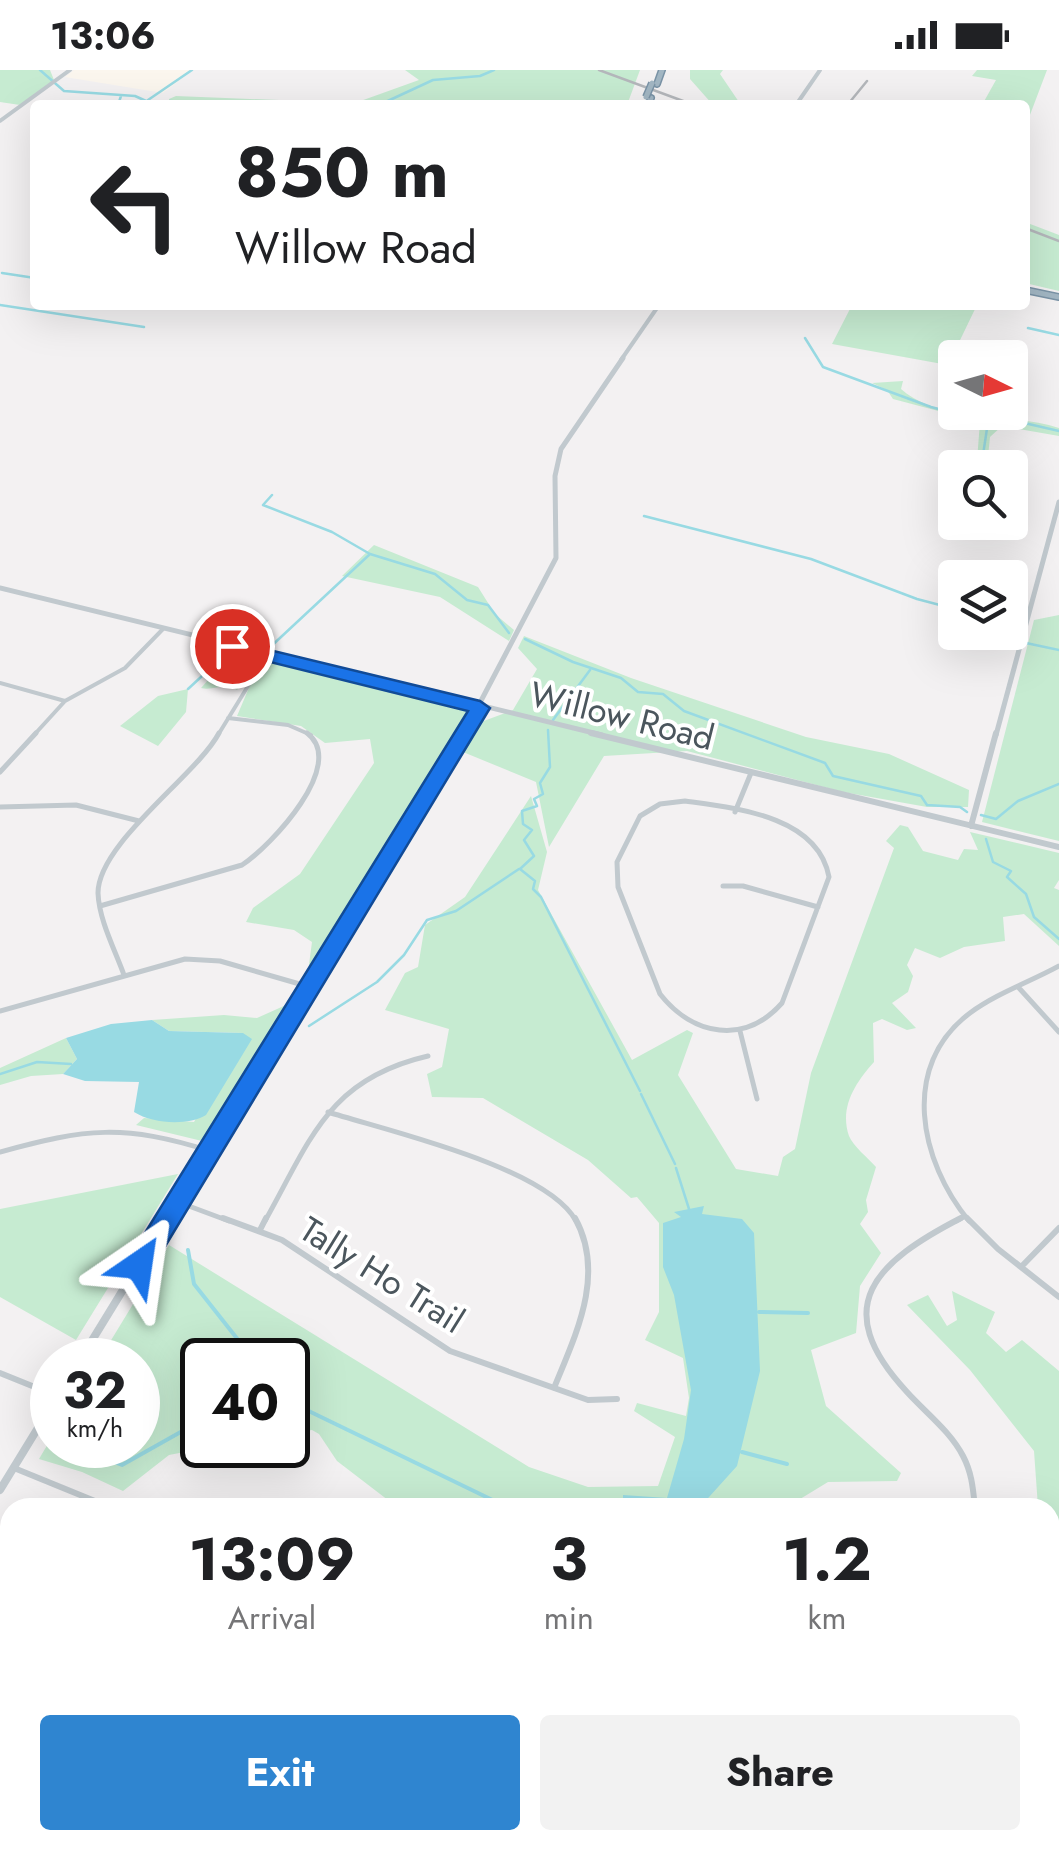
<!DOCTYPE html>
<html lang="en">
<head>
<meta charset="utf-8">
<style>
	body { margin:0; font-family:Jost,sans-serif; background:#f2f2f2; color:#202124; height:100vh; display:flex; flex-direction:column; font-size:38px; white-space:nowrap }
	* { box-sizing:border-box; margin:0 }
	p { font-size:32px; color:#757577 }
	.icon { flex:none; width:55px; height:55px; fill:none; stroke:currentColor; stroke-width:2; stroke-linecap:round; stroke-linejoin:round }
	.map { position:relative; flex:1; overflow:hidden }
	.drawer { position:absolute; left:0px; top:1428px; width:1060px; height:352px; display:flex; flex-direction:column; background:#fff; border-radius:30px 30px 0 0; box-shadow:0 10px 40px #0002 }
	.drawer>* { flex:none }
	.top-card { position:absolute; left:30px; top:30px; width:1000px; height:210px; border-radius:10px; box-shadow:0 10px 40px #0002; background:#fff; color:#202124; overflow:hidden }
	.needle { width:65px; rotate:95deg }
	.tools { position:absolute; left:938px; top:270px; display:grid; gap:20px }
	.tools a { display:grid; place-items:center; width:90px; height:90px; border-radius:10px; background:#fff; box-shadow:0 10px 40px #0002; font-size:50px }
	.speed { position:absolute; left:30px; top:1268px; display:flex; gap:20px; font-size:50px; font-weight:700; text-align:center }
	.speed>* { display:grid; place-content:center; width:130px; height:130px; border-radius:50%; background:#fff; box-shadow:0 10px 40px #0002; line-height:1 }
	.speed small { font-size:25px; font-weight:400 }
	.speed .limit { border:5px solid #111; border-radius:15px; background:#fff; color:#111 }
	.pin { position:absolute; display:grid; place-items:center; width:85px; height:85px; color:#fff; margin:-42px; border:5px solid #fff; border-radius:50%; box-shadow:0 2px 10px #0007 }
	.me { position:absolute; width:110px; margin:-55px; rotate:32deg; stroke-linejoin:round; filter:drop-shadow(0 0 8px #0008) }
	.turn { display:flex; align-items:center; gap:35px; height:210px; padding:0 40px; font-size:45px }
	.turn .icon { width:130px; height:130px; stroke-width:2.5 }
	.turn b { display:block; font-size:70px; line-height:85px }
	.eta { display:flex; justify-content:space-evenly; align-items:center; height:170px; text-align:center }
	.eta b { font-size:60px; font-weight:700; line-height:70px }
	.button { display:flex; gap:20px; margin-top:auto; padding:20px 40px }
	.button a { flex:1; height:115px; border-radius:10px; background:#2f85d0; color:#fff; font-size:40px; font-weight:700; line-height:115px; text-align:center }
	.button a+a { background:#f2f2f2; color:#202124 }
	.status { display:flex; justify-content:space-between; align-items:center; height:70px; padding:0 50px; background:#fff; direction:ltr }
	.status svg { height:28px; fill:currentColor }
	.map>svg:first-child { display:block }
	.commercial { fill:#fbf6ee }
	.green { fill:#c6ebd1 }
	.water { fill:#98dae3 }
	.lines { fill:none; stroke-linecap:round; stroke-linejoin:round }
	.stream-far1 { stroke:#98dae3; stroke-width:2.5 }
	.stream { stroke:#98dae3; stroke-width:4 }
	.trunk-casing { stroke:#7a93a6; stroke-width:8 }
	.minor-far2 { stroke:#c1c9ce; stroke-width:4 }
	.minor-far1 { stroke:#c1c9ce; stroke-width:5 }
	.minor { stroke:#c1c9ce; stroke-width:6 }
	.tertiary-far3 { stroke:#c1c9ce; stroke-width:4 }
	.tertiary-far2 { stroke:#c1c9ce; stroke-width:5 }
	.tertiary-far1 { stroke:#c1c9ce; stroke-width:6 }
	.tertiary { stroke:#c1c9ce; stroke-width:8 }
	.trunk { stroke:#a2b6c3; stroke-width:5 }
	.rail { stroke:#b4b7bb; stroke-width:2.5 }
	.trunk-bridge-casing { stroke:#7a93a6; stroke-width:8; stroke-linecap:butt }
	.trunk-bridge { stroke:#a2b6c3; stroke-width:5 }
	.route { fill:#1a73e8; stroke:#114b97; stroke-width:2.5 }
	.labels { text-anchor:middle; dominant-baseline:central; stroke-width:8; stroke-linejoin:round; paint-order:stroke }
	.street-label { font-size:35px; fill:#4b565d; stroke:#fff }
</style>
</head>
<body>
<div class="status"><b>13:06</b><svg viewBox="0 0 49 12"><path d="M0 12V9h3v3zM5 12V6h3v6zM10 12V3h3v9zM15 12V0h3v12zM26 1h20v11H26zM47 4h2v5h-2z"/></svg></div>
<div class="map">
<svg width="1059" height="1779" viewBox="0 0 1059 1779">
	<rect width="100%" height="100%" fill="#f3f1f2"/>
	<path class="commercial" d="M 74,0 L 193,0 L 163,23 L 65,7 Z"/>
	<path class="green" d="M 0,0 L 50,0 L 54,10 L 20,35 L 0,32 Z
		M 405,0 L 640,0 L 627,35 L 169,35 L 169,29 L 176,26 L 355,33 L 419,10 Z
		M 690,0 L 723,0 L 720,4 L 741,35 L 713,35 L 690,9 Z
		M 977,0 L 1047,0 L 1025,58 L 1025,35 L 982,35 L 996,10 L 972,6 Z
		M 1025,152 L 1059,165 L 1059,221 L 1025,213 Z
		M 852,235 L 977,235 L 948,295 L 832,274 Z
		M 903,311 L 901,319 C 942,355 1010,341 1059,358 L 1059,366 L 1002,356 L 990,367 L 987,397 L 971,397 L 977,390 L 980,352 L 893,329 L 887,320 L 872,313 Z
		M 374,475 L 478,517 L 495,544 L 514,560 L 509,571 L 440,527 L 342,506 Z
		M 1059,545 L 1059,771 L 982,752 L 1034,550 Z
		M 524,566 L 631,608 L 806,667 L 889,684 L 969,720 L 968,737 L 927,737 L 843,722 L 687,681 L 604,686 L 549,777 L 536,712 L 463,682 L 481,652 L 513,640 L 537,599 L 518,578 Z
		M 233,582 L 259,591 L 237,620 C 225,612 214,621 201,618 Z
		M 274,591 L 468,640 L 308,902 L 312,872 L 294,860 L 246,852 L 253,838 L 300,804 L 374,693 L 370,669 L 325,673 L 301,656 L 237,646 L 251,613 L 267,592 Z
		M 188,619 L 186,642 L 158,676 L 120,656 L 158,626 Z
		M 531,726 L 547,782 L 538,820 L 632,990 L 687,960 L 693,963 L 678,1005 L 736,1099 L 778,1106 L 783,1087 L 795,1079 L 811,1003 L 894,778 L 886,771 L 900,755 L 908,757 L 923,781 L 958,790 L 964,779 L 978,780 L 970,762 L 1059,783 L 1059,810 L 1054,818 L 1059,820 L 1059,876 L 1024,844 L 1003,847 L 1005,871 L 964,877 L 940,888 L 915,878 L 907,895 L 913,906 L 908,922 L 892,933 L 916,958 L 907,960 L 882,949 L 873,953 L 874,992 C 856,1012 839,1037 849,1066 C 853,1076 868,1088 876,1097 L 866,1130 L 868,1142 L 860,1154 L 881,1183 L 860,1216 L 856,1263 L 811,1280 L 826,1336 L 901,1403 L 897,1411 L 828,1412 L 787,1437 L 397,1437 L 337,1391 L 319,1364 L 312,1360 L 288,1364 L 288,1290 L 202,1290 L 202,1375 L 221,1375 L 169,1385 L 123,1421 L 82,1402 L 39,1389 L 52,1367 L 52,1375 L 138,1375 L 138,1290 L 99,1290 L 169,1175 L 529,1397 L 588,1417 L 658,1416 L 675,1367 L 634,1341 L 637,1333 L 686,1346 L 689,1328 L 683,1288 L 645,1270 L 659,1242 L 659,1153 L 637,1127 L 631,1128 L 588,1090 L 483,1028 L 432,1027 L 427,1004 L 442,997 L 449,959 L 385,940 L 405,903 L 418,897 L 425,855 L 465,827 Z
		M 286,935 L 202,1071 L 136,1055 L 144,1048 L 194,1052 L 243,963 L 169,961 L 152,950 L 224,945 L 257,948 Z
		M 66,968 L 77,989 L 63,1004 L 31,1006 L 0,1015 L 0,998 Z
		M 178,1104 L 76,1270 L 0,1227 L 0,1139 Z
		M 952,1221 L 995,1242 L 986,1263 L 1006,1282 L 1022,1270 L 1059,1301 L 1059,1466 L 1050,1506 L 1050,1438 L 1038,1437 L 1034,1381 L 970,1300 L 907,1235 L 928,1225 L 947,1256 L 957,1250 Z
		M 10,1444 L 10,1557 L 0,1552 L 0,1460 Z
		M 427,1770 L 622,1770 L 621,1779 L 429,1779 Z
		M 825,1770 L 994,1770 L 992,1779 L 832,1779 Z"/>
	<path class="water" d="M 152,950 L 169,961 L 243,963 L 252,969 L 206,1045 C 188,1056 153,1054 134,1042 L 139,1012 L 85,1011 L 63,1004 L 77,989 L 66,968 L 111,954 Z
		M 704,1136 L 702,1144 L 742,1149 L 754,1163 L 760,1301 L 737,1396 L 700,1437 L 628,1437 L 623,1433 L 623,1425 L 667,1428 L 684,1369 L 691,1320 L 674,1225 L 663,1197 L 663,1153 L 681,1147 L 674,1142 Z"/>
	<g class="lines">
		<path class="stream-far1" d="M 40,0 L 64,21 L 135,26 L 155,35
			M 121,26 L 119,32 L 125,35
			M 148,30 L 192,0
			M 171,35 L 170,31 L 197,33 L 189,35
			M 379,35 L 433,10 L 480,6 L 494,0
			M 2,203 L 35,208
			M 0,235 L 144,257
			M 1028,258 L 1059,265
			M 805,268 L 823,297 L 931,337 L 981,350 L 1020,352 L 1059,361
			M 981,398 L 988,352
			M 272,425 L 263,435 L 332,462 L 370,484 L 435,504 L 467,530 L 488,535 L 509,563
			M 644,446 L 811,489 L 917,529 L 955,539
			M 1001,562 L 1013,567
			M 525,569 L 573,592 L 621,608 L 638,622 L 663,624 L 684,641 L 825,693 L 833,706 L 921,726 L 927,735 L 960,737 L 967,742
			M 1026,573 L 1059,580
			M 266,581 L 369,485
			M 188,619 L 228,582
			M 553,650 L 590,600
			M 548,660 L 550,697 L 540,713 L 543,724 L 534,729 L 537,736 L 522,741 L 523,754 L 532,760 L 524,770 L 534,786 L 520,799 L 535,811 L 533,819 L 541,827 L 640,1021
			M 981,745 L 996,749 L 1018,731 L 1059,714
			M 986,769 L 993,792 L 1011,801 L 1007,807 L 1026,824 L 1034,847 L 1059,869
			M 309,956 L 377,912 L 404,885 L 427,850 L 456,841 L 519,799
			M 0,1004 L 37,992 L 71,994
			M 641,1024 L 675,1094
			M 676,1098 L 689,1139"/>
		<path class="stream" d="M 188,1180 L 194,1214 L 254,1290
			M 759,1242 L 808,1243
			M 288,1331 L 509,1438
			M 71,1375 L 122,1395 L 202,1350
			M 742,1382 L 787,1394
			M 608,1431 L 622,1430
			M 575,1438 L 603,1432"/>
		<defs>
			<path id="trunk" d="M 657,14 L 662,0
				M 648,35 L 651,28
				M 1025,220 L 1059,227"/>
		</defs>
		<use href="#trunk" class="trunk-casing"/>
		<path class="minor-far2" d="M 0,613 L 65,631
			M 228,648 L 288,655 L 311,665
			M 34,665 L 65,631 L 125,598 L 163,559
			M 218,665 L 267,585"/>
		<path class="minor-far1" d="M 0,702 L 36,663
			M 685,731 C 736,738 818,746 829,807 L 782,933 C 745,975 693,966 660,924 L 618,817 L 617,792 L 640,746 L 660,734 Z
			M 0,737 L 76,735 L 139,751
			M 735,742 L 751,703
			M 723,816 L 743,816 L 818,837
			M 100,836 L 242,795 C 271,776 348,694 307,663
			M 124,905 C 115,880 99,850 98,823 C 98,773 197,705 219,663
			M 1019,918 L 1059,962
			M 0,941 L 185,889 L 220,891 L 310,917
			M 740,961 L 757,1029
			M 328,1042 C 388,1061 547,1097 576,1151
			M 0,1082 C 86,1058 124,1054 210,1081
			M 178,1132 L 229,1151
			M 265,1151 C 311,1069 328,1009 428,986
			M 956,1151 L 965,1146
			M 969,1151 C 920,1092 899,996 970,943 C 997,923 1030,912 1059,896"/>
		<path class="minor" d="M 223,1148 L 282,1170 L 450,1281 L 588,1330 L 617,1329
			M 961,1148 C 876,1192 827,1236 907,1322 C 926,1343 950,1361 963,1386 C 972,1403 973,1419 975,1438
			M 967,1148 L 998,1179 L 1059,1227
			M 260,1160 L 266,1148
			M 1021,1197 L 1059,1158
			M 0,1303 L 52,1324
			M 554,1318 C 576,1264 606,1204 575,1148
			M 14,1398 L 112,1438
			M 325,1770 L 326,1779
			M 695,1770 L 695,1779
			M 15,1779 L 20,1770"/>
		<path class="tertiary-far3" d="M 796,35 L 820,0
			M 0,51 L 70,0
			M 621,290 L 659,235"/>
		<path class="tertiary-far2" d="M 0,518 L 602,665
			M 463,665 L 556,488 L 555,406 L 561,379 L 623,288
			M 996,665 L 1059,432"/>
		<path class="tertiary-far1" d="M 591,663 L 1059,777
			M 971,756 L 996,663
			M 165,1151 L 465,663"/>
		<path class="tertiary" d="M 80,1290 L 167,1148
			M 0,1420 L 52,1335"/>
		<use href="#trunk" class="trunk"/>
		<path class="rail" d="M 599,0 L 694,35
			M 849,33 L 867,11
			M 1025,158 L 1059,171"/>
		<defs>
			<path id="trunk-bridge" d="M 646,27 L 652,13"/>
		</defs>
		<use href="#trunk-bridge" class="trunk-bridge-casing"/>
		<use href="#trunk-bridge" class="trunk-bridge"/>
	</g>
	<path class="route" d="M 232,571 L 480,631 L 490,638 L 149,1203 L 139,1207 L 130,1203 L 126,1195 L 130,1187 L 468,641 L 226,581 L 226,572 Z"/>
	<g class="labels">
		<g class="street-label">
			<text transform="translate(622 646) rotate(14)">Willow Road</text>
			<text transform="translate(382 1205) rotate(32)">Tally Ho Trail</text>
		</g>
	</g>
</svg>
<div class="tools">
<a><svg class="needle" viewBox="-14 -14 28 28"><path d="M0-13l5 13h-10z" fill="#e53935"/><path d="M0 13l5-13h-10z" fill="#757577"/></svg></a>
<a><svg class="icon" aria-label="search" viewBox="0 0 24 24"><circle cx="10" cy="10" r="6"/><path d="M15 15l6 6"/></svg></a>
<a><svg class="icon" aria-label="layers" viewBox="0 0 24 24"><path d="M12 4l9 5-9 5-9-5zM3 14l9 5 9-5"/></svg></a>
</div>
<div class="speed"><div>32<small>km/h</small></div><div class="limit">40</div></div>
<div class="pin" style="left:232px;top:576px;background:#d93025"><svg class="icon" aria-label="arrive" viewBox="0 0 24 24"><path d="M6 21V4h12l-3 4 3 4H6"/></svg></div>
<svg class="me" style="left:139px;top:1195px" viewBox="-20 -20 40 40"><path d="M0-17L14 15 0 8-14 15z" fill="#1a73e8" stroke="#fff" stroke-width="4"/></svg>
<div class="top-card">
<div class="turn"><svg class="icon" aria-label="left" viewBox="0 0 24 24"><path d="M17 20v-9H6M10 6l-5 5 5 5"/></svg><div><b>850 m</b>Willow Road</div></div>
</div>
<section class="drawer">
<div class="eta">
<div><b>13:09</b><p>Arrival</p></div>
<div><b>3</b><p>min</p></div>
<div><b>1.2</b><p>km</p></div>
</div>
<div class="button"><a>Exit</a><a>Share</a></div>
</section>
</div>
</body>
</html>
